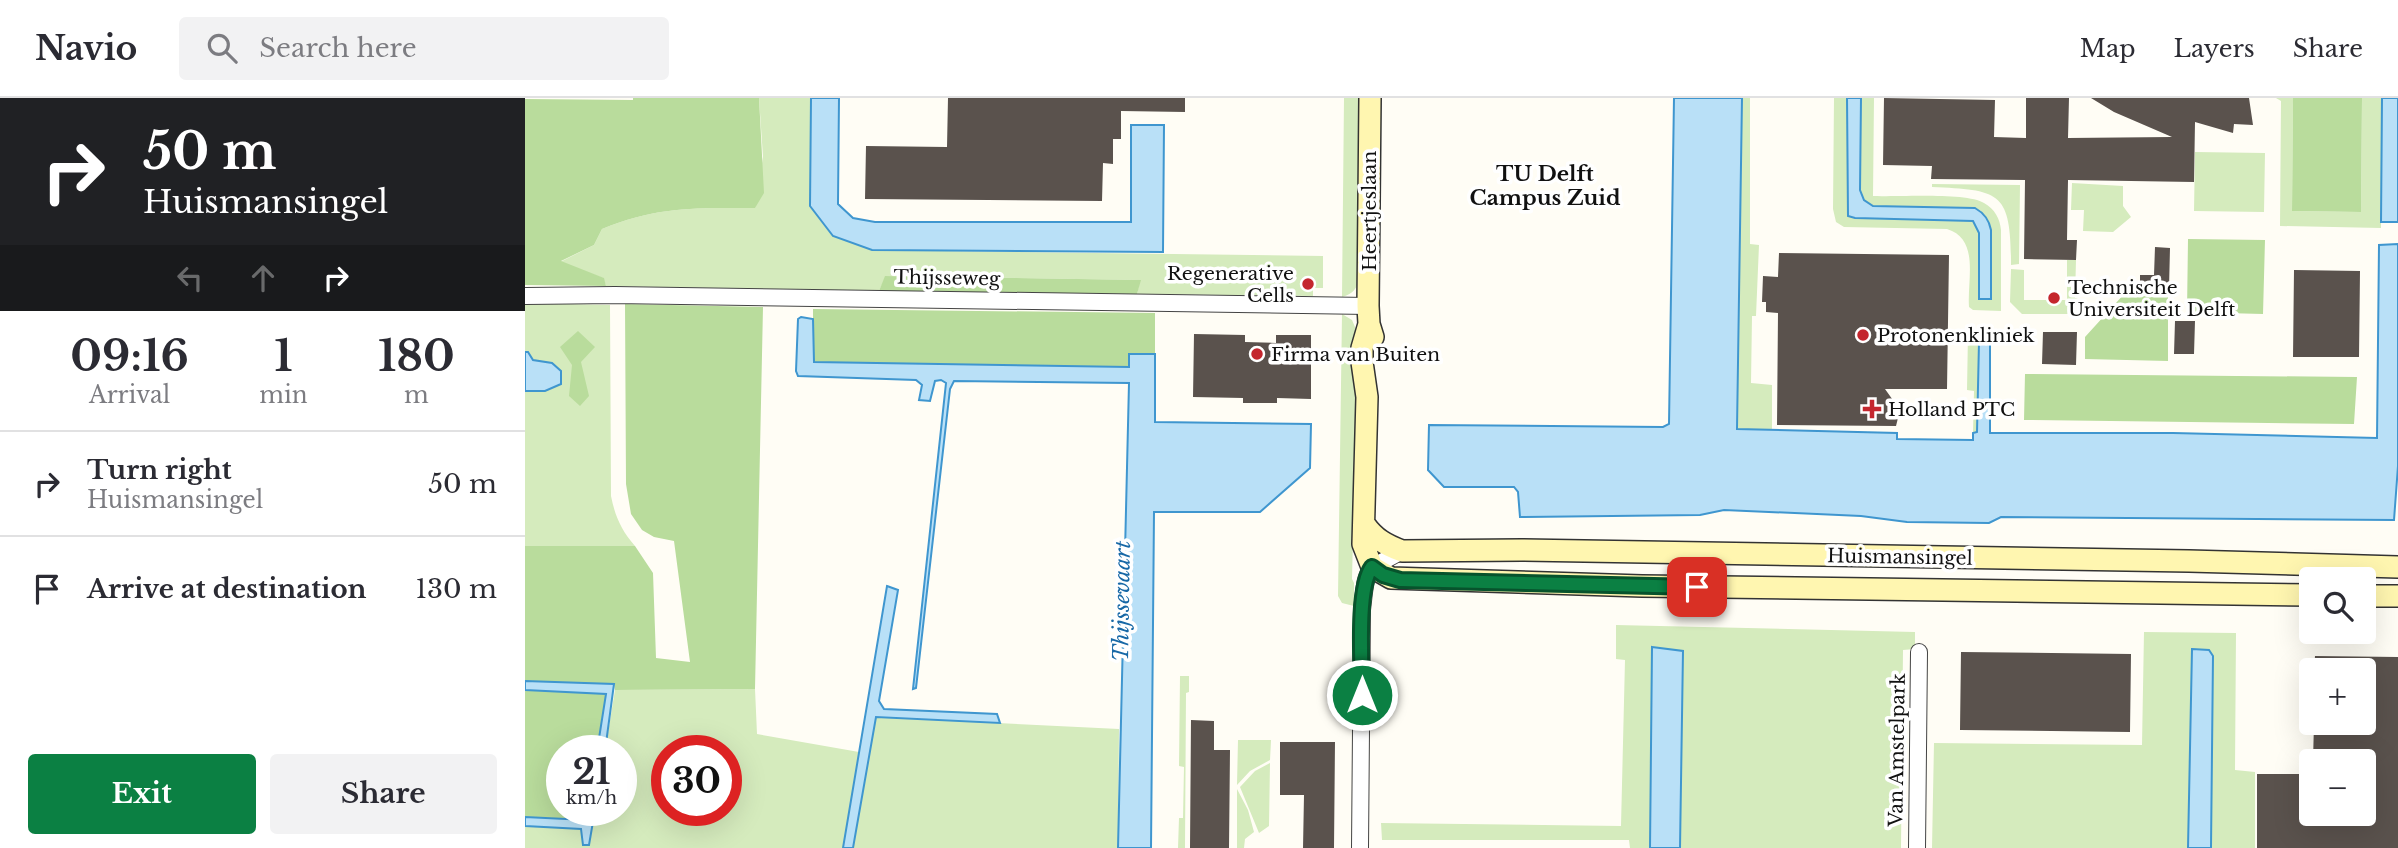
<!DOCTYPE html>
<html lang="en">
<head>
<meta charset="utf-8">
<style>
	body { margin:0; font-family:"Libre Baskerville",serif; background:#f2f2f3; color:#2b2b33; height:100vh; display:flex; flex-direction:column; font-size:26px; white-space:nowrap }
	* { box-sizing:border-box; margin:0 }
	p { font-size:23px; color:#7c7c81 }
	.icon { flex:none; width:38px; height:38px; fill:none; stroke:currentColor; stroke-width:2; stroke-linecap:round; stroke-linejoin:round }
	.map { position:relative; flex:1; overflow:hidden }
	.sheet { display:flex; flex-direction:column; background:#fff; width:525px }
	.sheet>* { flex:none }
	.hud { background:#202124; color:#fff; overflow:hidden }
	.tools { position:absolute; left:1774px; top:469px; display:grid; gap:14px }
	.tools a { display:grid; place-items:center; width:77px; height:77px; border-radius:7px; background:#fff; box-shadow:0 7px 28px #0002; font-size:35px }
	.speed { position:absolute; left:21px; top:637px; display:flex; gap:14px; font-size:35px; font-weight:700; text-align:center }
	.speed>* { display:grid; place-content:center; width:91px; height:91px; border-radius:50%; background:#fff; box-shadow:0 7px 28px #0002; line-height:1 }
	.speed small { font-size:18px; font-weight:400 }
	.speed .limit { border:10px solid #d22; background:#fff; color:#111 }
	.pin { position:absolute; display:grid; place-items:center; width:60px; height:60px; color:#fff; margin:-30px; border-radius:14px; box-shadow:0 4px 10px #0006 }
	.me { position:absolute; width:77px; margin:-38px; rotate:0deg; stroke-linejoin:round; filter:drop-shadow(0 0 5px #0008) }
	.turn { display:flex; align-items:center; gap:24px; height:147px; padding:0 28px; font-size:32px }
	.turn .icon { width:91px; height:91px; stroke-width:2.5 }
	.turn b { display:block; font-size:49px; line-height:60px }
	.lanes { display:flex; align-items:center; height:66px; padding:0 28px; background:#0003; justify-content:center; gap:35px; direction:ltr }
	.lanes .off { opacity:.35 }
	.eta { display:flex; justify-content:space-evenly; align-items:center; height:119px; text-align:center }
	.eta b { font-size:42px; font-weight:700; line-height:49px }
	.primary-button { display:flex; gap:14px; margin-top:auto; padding:14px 28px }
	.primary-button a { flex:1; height:80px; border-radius:7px; background:#0b8043; color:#fff; font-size:28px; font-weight:700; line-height:80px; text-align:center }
	.primary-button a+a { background:#f2f2f3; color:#2b2b33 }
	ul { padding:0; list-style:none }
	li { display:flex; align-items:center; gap:21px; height:105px; padding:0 28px; border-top:2px solid #e1e1e2 }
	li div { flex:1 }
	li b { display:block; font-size:26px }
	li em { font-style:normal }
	header { display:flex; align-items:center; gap:42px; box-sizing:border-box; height:98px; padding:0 35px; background:#fff; border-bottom:2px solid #e1e1e2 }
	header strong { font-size:33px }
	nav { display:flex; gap:38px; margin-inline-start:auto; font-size:24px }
	.search { width:490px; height:63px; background:#f2f2f3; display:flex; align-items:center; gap:18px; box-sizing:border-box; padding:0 24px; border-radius:7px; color:#7c7c81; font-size:26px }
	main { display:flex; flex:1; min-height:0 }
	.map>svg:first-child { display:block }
	.green { fill:#d5ebbd; fill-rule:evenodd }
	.forest { fill:#b9dc9c }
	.water { fill:#b9e0f7; stroke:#3f96cf; stroke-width:2 }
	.building { fill:#5a524d }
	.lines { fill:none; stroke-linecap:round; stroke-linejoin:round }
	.street-casing { stroke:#444; stroke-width:18 }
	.secondary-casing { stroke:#333; stroke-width:24 }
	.street { stroke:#fff; stroke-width:16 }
	.secondary { stroke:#fff6b0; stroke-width:21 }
	.route-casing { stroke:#07532c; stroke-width:18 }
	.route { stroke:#0b8043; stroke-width:12 }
	.poi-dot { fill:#c4262e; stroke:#fff; stroke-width:2.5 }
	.labels { text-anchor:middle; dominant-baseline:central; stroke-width:7; stroke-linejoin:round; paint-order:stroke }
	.street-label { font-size:19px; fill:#111; stroke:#fff }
	.poi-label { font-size:19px; fill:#111; stroke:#fff; text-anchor:start }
	.neighbourhood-label { font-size:21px; font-weight:bold; fill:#111; stroke:#fff }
	.water-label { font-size:21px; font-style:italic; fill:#1768a6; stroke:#fff }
</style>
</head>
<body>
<header>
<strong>Navio</strong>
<div class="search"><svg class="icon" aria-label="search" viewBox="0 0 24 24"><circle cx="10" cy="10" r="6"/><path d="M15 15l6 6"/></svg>Search here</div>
<nav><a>Map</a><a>Layers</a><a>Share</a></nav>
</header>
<main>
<section class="sheet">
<div class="hud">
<div class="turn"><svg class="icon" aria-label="right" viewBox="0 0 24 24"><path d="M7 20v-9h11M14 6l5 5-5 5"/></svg><div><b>50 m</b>Huismansingel</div></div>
<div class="lanes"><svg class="icon off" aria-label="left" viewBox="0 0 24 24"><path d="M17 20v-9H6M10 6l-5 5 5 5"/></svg><svg class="icon off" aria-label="ahead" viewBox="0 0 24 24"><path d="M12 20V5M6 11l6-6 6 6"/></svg><svg class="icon" aria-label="right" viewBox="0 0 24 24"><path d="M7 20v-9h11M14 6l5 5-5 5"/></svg></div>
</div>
<div class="eta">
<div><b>09:16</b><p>Arrival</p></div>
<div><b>1</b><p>min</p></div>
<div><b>180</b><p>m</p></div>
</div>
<ul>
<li><svg class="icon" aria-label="right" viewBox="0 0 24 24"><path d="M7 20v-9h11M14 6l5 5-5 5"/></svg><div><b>Turn right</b><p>Huismansingel</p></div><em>50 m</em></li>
<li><svg class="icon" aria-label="arrive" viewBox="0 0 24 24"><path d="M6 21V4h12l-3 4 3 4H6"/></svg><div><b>Arrive at destination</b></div><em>130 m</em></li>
</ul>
<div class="primary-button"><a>Exit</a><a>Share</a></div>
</section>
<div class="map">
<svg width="1873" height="750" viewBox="0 0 1873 750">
	<rect width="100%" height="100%" fill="#fffdf5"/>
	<path class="green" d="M 234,0 L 286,0 L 285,108 L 347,152 L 798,158 L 798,190 L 788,190 L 788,198 L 612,196 L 615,182 L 361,178 L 354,193 L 81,188 L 78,180 L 35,164 L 69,147 L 77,131 C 133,108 171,110 230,110 L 238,59 Z
		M 819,0 L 836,0 L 834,180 C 832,191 828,196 817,199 Z
		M 1217,0 L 1225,0 L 1225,146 L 1234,147 L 1231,218 L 1227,218 L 1226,285 L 1247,287 L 1247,331 L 1211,331 Z
		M 1309,0 L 1322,0 L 1323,118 L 1330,120 L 1448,123 L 1454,135 L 1454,200 L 1456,113 L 1450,110 L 1348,108 L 1339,102 L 1335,92 L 1336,0 L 1349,0 L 1348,98 C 1372,99 1442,94 1459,105 C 1470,111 1475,121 1476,132 L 1476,213 L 1448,212 L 1444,209 C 1442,182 1455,141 1422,131 L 1319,129 L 1311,124 L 1308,111 Z
		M 1751,0 L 1768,0 L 1767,113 L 1836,114 L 1837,0 L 1857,0 L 1856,130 L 1755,128 L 1756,3 Z
		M 1670,54 L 1740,55 L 1739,114 L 1669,113 Z
		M 1547,85 L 1598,88 L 1598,108 L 1606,119 L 1588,134 L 1558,133 L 1559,112 L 1546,112 Z
		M 1407,86 L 1495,87 L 1494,166 L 1486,167 C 1486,94 1476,92 1407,89 Z
		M 1542,162 L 1551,162 L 1550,200 L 1553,201 L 1545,216 L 1497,216 L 1485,204 L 1486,171 L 1499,172 L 1499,202 L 1542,202 Z
		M 0,205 L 85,207 L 86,398 C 90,418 96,432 110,448 L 0,448 Z
		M 817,216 L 827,222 L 833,236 L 827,481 L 829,485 L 829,508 L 817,505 L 813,498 Z
		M 1443,235 L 1459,235 L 1459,244 L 1454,244 L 1452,335 L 1448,335 L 1449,293 L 1442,292 Z
		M 1091,527 L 1390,534 L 1390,551 L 1378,552 L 1376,750 L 1155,750 L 1158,553 L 1128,549 L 1125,750 L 1105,750 L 1104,742 L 857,742 L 856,725 L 1096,728 L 1100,562 L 1091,561 Z
		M 1619,534 L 1711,535 L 1710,672 L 1730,674 L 1730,750 L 1686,750 L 1688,558 L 1684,552 L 1667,551 L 1663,750 L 1407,750 L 1409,645 L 1617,647 Z
		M 655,578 L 664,578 L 664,594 L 661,595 L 660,750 L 653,750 L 654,720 L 658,720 L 659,669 L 654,668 Z
		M 230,591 L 232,636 L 334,654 L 318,750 L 0,750 L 0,728 L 56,731 L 64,747 L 70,712 L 96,712 L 96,653 L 80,653 L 90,592 ZM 142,653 L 201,653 L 201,712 L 142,712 Z
		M 351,619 L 594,631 L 593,750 L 328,750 Z
		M 713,642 L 746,642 L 745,662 L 725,673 L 712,687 Z
		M 745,665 L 744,728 L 734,735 L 715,689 L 730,673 Z
		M 712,691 L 723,712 L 729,734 L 720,741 L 719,750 L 712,750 Z"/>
	<path class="forest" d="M 108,0 L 234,0 L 239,95 L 230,110 C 171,110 133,108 77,131 L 69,147 L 36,163 L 79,180 L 81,188 L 0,187 L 0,1 L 108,2 Z
		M 1768,0 L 1837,0 L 1836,114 L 1767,113 Z
		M 1663,141 L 1740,142 L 1738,216 L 1662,214 Z
		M 360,178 L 616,182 L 612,196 L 354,193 Z
		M 1600,195 L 1643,196 L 1643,263 L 1560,261 L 1560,239 Z
		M 100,206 L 238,209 L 230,591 L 90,592 L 89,586 L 0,583 L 0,448 L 110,448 L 128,475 L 131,560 L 165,564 L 149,443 L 129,439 L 117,432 L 106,416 L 101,386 Z
		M 288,211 L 630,215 L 630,256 L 604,256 L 604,269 L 288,264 Z
		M 53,233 L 70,249 L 56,264 L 64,298 L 55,308 L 44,298 L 47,267 L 35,249 Z
		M 1500,276 L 1832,279 L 1829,326 L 1499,322 Z
		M 0,592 L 81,595 L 72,653 L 37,653 L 37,712 L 63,712 L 61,722 L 0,719 Z"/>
	<path class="water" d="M 286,0 L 314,0 L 313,106 L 328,120 L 350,124 L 606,124 L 606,27 L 639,27 L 638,154 L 347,152 L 308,138 L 285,108 Z
		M 1149,0 L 1217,0 L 1212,331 L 1372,335 L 1372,341 L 1448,342 L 1448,335 L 1452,334 L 1454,244 L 1465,244 L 1465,335 L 1648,335 L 1852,340 L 1854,147 L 1873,146 L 1873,368 L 1869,422 L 1476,419 L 1464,425 L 1382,424 L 1336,418 L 1199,412 L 1175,417 L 995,419 L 993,394 L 989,389 L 919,389 L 903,372 L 904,327 L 1138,329 L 1144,326 Z
		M 1322,0 L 1336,0 L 1335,92 L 1339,102 L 1348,108 L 1450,110 C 1459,115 1464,121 1466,132 L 1466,201 L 1454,201 L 1454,135 L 1448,123 L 1330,120 L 1323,118 Z
		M 1857,0 L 1873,0 L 1873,124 L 1856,124 Z
		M 276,219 L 288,221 L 289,264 L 604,269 L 604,256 L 630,256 L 630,324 L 786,326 L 785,370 L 735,414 L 629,414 L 626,750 L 593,750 L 604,285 L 429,283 L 425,291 L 391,590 L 388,591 L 421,285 L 416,282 L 410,283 L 405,303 L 394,302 L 397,287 L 391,282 L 273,278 L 271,273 L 273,221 Z
		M 0,254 L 3,254 L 8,262 L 27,265 L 36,273 L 36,286 L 20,293 L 0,293 Z
		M 362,488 L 373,492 L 354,603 L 359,611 L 472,616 L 475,625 L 351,619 L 328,750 L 318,750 Z
		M 1127,549 L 1158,553 L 1155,750 L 1125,750 Z
		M 1667,551 L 1684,552 L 1688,558 L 1686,750 L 1663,750 Z
		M 0,583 L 89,586 L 80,653 L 72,653 L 81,596 L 0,592 Z
		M 63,712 L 70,712 L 64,747 L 58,747 L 56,731 L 0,728 L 0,719 L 61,722 Z"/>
	<path class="building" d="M 423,0 L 660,0 L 660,14 L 596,13 L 596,41 L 588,41 L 588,66 L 578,65 L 577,103 L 340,101 L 341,48 L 422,49 Z
		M 1359,0 L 1470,2 L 1469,39 L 1501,40 L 1501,0 L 1544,0 L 1543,40 L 1647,39 L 1589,14 L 1566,0 L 1724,0 L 1728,27 L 1709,26 L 1708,35 L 1670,24 L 1669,84 L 1543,82 L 1542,142 L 1552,142 L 1551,162 L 1499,161 L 1500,82 L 1406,81 L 1407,68 L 1358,67 Z
		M 1630,149 L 1645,150 L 1644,191 L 1615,191 L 1615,177 L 1629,177 Z
		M 1254,155 L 1424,157 L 1422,291 L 1360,291 L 1375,312 L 1371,328 L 1252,327 L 1253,215 L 1241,214 L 1241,204 L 1237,204 L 1238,178 L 1253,179 Z
		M 1769,172 L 1835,173 L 1834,259 L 1768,259 Z
		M 1650,223 L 1670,223 L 1669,256 L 1649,256 Z
		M 1518,234 L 1552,234 L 1551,267 L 1517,266 Z
		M 669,236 L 720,237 L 720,244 L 751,245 L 751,237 L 786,237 L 786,301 L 752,300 L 752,305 L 718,305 L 718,300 L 668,299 Z
		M 1436,554 L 1606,556 L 1605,634 L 1435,632 Z
		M 1790,558 L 1873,559 L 1873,750 L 1732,750 L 1732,676 L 1787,676 L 1787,716 L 1839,716 L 1839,663 L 1788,663 L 1789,625 L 1839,625 L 1839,572 L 1789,572 Z
		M 666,622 L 689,623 L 689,652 L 705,652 L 704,750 L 665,750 Z
		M 755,644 L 810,644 L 809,750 L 778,750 L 779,697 L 755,697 Z"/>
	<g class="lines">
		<defs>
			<path id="street" d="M 0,198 L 90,197 L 843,208
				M 835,750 L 837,512 C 842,469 838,474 877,453
				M 1392,750 L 1394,554"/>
			<path id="secondary" d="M 845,0 L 843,208 L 844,226 L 848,239
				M 844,226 L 837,250 L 837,264 L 842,299 L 838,446 L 847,469 L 866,480 L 1117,488 L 1787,497
				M 840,427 C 850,441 861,447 877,453 L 997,452 L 1664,463 L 1873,469
				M 1839,498 L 1873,498"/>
		</defs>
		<use href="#street" class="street-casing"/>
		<use href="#secondary" class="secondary-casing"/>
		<use href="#street" class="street"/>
		<use href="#secondary" class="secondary"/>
	</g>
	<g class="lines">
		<defs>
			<path id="route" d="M 837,597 C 837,569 831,490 847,469 L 858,477 L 875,482 L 1172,489"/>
		</defs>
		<use href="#route" class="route-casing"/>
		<use href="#route" class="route"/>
	</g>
	<g class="poi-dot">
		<circle cx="783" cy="186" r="7"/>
		<circle cx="1529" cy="200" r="7"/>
		<circle cx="1338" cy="237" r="7"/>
		<circle cx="732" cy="256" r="7"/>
		<path d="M1343.5 300.5h7v7h7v7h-7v7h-7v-7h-7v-7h7z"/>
	</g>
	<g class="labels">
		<g class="street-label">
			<text transform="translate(844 113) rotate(-90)">Heertjeslaan</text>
			<text transform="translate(422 180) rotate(1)">Thijsseweg</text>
			<text transform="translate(1375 459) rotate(1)">Huismansingel</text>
			<text transform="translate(1372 652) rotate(-89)">Van Amstelpark</text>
		</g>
		<g class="poi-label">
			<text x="769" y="175" text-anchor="end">Regenerative<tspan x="769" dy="22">Cells</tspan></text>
			<text x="1543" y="189">Technische<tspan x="1543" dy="22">Universiteit Delft</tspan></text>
			<text x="1352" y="237">Protonenkliniek</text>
			<text x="746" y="256">Firma van Buiten</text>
			<text x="1363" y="311">Holland PTC</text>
		</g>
		<g class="neighbourhood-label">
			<text x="1020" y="76">TU Delft<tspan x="1020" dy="24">Campus Zuid</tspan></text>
		</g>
		<g class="water-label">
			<text transform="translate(597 503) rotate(-89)">Thijssevaart</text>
		</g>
	</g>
</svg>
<div class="tools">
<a><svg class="icon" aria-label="search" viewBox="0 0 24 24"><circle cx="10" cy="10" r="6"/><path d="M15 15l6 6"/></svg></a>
<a>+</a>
<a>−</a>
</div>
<div class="speed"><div>21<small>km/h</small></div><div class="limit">30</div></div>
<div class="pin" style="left:1172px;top:489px;background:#d93025"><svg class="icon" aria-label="arrive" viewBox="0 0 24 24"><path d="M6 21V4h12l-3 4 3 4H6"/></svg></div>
<svg class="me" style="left:837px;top:597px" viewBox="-20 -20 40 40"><circle r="17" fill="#0b8043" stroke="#fff" stroke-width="3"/><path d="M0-11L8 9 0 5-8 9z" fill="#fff"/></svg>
</div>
</main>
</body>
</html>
